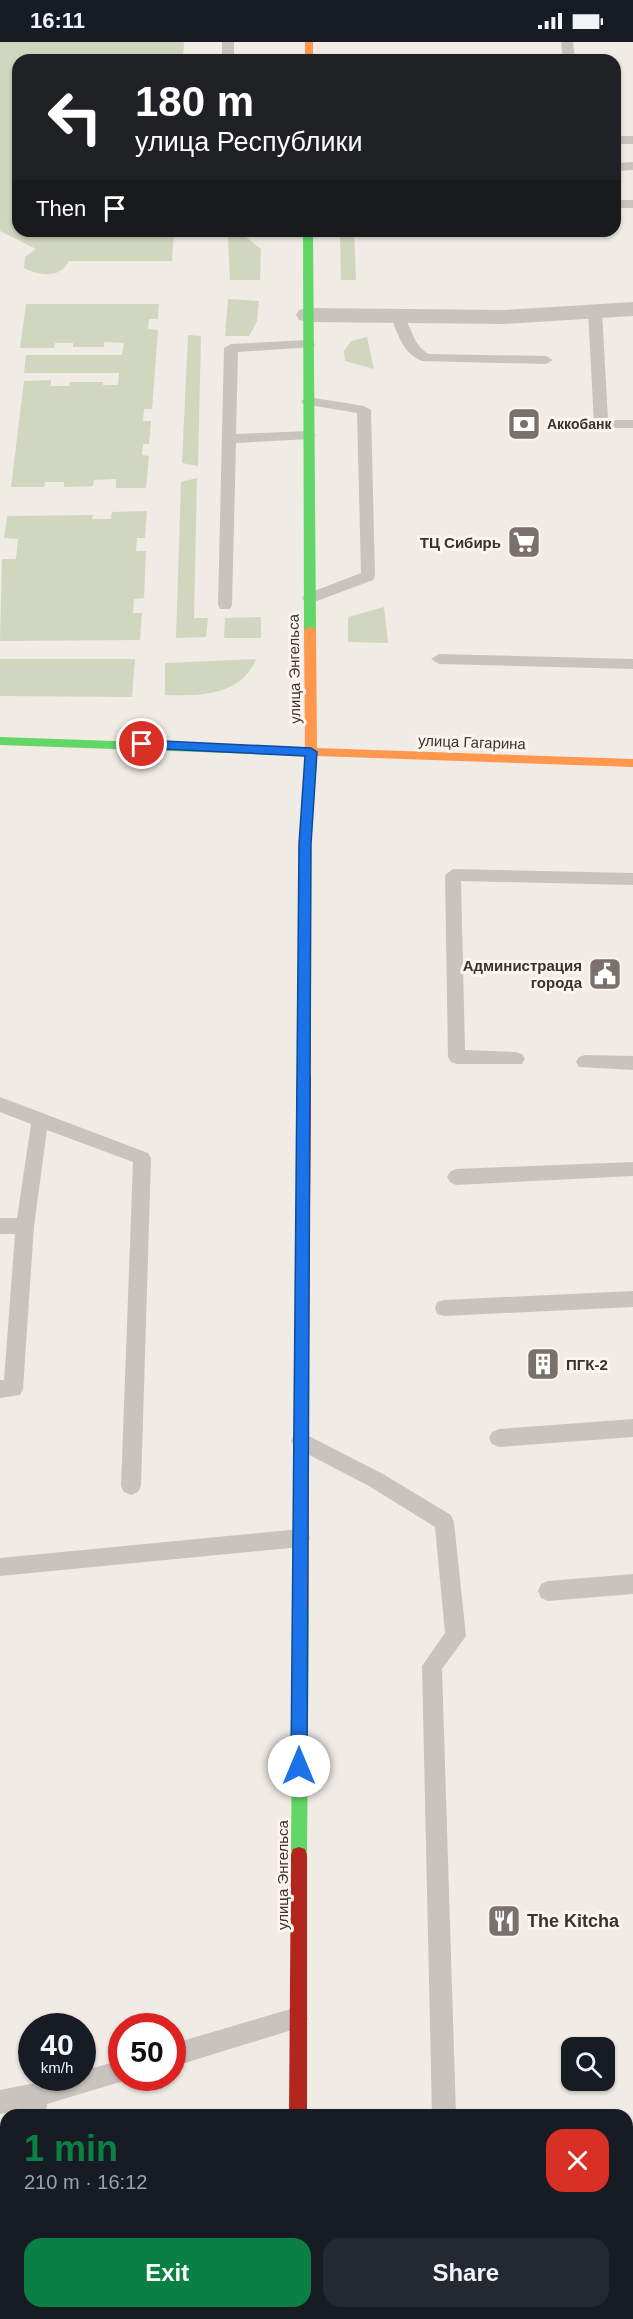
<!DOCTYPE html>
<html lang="en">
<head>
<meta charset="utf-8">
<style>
	body { margin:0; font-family:Arial,sans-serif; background:#242831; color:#f1f3f6; height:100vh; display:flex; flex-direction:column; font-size:22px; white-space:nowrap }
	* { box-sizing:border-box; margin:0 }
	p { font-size:20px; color:#9ea1a6 }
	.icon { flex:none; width:33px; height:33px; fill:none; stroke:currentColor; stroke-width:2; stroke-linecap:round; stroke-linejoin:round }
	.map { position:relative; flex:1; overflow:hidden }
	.details { position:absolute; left:0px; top:2067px; width:633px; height:210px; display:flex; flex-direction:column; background:#171b24; border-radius:18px 18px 0 0; box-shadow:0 2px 4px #0004 }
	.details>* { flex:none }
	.banner { position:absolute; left:12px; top:12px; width:609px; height:183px; border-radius:18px; box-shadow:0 2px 4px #0004; background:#202124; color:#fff; overflow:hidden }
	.fabs { position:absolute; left:561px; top:1995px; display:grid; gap:12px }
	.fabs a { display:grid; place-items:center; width:54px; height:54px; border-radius:12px; background:#171b24; box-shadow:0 2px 4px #0004; font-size:30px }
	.speed { position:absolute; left:18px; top:1971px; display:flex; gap:12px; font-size:30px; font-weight:700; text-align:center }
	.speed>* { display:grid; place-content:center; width:78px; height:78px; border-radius:50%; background:#171b24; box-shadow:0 2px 4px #0004; line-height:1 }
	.speed small { font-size:15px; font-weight:400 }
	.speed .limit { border:9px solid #d22; background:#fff; color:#111 }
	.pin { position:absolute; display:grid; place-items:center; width:51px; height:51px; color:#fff; margin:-26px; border:3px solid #fff; border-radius:50%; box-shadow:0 2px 6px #0007 }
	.me { position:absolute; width:66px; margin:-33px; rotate:0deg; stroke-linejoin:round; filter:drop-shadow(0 0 4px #0008) }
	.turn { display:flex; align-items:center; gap:21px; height:126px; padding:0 24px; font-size:27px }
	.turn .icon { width:78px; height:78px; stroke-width:2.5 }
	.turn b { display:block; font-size:42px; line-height:51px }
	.then { display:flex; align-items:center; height:57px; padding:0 24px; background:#0003; gap:12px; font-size:22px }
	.round { display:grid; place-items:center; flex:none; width:63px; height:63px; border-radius:18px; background:#242831 }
	.headline { display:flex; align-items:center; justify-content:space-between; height:102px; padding:0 24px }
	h1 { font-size:36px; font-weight:700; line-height:45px; color:#0b8043 }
	.button { display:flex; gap:12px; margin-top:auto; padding:12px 24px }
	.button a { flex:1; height:69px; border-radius:18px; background:#0b8043; color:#fff; font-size:24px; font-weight:700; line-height:69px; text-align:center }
	.button a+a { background:#242831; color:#f1f3f6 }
	.status { display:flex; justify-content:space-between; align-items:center; height:42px; padding:0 30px; background:#171b24; direction:ltr }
	.status svg { height:16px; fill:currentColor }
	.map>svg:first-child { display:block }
	.green { fill:#d1d6bf }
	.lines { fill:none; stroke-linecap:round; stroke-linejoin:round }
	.lane { fill:#c9c3be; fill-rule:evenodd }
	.street { fill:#c9c3be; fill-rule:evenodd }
	.fast { fill:#63d668; fill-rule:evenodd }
	.slow { fill:#ff974d; fill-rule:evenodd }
	.jam { fill:#b3261e; fill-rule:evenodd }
	.route { fill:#1a73e8; stroke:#114b97; stroke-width:1.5 }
	.labels { text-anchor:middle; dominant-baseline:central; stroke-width:6; stroke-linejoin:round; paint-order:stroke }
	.far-poi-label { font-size:14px; font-weight:bold; fill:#3b302b; stroke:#fbf5ee; text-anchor:start }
	.poi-label { font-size:15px; font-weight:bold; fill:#3b302b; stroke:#fbf5ee; text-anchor:end }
	.street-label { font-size:15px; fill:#3b302b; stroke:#fbf5ee }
	.near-poi-label { font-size:18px; font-weight:bold; fill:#3b302b; stroke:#fbf5ee; text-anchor:start }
</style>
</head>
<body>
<div class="status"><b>16:11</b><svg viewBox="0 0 49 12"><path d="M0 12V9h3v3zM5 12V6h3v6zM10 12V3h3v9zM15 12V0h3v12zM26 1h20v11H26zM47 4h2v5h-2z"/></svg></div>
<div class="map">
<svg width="633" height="2277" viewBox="0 0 633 2277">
	<rect width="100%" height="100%" fill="#f0ebe5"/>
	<path class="green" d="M 0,0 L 184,0 L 183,18 L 18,18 L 18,189 L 174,189 L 172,219 L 69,219 C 60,237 39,234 24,226 L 25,215 L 36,207 L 0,189 Z
		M 340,189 L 354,189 L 356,238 L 341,238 Z
		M 228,195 L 246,195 L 261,207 L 260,238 L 230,238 Z
		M 228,257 L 259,259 L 257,279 L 249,294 L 225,294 Z
		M 26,262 L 159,262 L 158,277 L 149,277 L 148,287 L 158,288 L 152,367 L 144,367 L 143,379 L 151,379 L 149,402 L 143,402 L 142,413 L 149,414 L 146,446 L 116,446 L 116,437 L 94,438 L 93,444 L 64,445 L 64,440 L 45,440 L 44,445 L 11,445 L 24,339 L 51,338 L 51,344 L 69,344 L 70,340 L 103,340 L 103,343 L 118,343 L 119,331 L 24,331 L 26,313 L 122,313 L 124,301 L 104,300 L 104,305 L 73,305 L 73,301 L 55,301 L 54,306 L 20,306 Z
		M 188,293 L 201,294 L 198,424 L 182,421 Z
		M 367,295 L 374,327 L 345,319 L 344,309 L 351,299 Z
		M 197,436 L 194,576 L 208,576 L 206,595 L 176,596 L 181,440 Z
		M 147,469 L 145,496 L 137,496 L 136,509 L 146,509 L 144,556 L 134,557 L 133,571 L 142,571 L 140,598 L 0,599 L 2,517 L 16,517 L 18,497 L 4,496 L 7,474 L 93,473 L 92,477 L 111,477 L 112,470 Z
		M 384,565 L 388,601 L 348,600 L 348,575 Z
		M 261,575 L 261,596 L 224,596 L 225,576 Z
		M 0,617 L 135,617 L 132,655 L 0,654 Z
		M 256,617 C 241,654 200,654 165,653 L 165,621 Z"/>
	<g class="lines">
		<path class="lane" d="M 222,0 L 234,0 L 234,18 L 222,18 Z
			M 561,0 L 573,0 L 575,18 L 563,18 Z
			M 615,94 L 633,94 L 633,102 L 615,102 Z
			M 633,120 L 633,128 L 615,129 L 615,121 Z
			M 615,158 L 633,158 L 633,166 L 615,166 Z
			M 595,265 L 602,269 L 608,378 L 633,378 L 633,386 L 601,386 L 594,382 L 588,269 Z
			M 398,271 C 412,276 410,303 429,312 L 546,314 L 553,318 L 546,322 L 422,319 C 403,311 398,293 391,275 Z
			M 308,298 L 315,302 L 313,305 L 238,310 L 236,392 L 309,389 L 316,393 L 309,397 L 236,401 L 232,563 L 230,567 L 220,567 L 218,563 L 224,306 L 231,302 Z
			M 308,355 L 364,364 L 371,368 L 375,534 L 373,538 L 309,562 L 302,557 L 304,553 L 361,531 L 357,371 L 303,362 L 301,359 Z
			M 439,612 L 633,617 L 633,627 L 439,622 L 431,617 Z
			M 453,827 L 633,831 L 633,843 L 461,839 L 465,1008 L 516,1010 L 522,1012 L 525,1017 L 522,1022 L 457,1022 L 451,1020 L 448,1015 L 445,833 Z
			M 585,1013 L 633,1014 L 633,1028 L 579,1025 L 576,1020 L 579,1015 Z
			M 0,1055 L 148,1111 L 151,1116 L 141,1444 L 138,1450 L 131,1453 L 124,1450 L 121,1444 L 133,1120 L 47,1088 L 34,1184 L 23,1347 L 20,1353 L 0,1356 L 0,1338 L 4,1338 L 15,1192 L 0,1192 L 0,1176 L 17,1176 L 31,1082 L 0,1070 Z
			M 633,1120 L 633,1134 L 456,1143 L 450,1140 L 447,1135 L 450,1130 L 456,1127 Z
			M 633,1249 L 633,1265 L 444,1274 L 437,1272 L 435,1266 L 437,1260 L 444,1258 Z
			M 633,1377 L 633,1395 L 499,1405 L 492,1402 L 489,1396 L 492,1390 L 499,1387 Z
			M 301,1390 L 383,1432 L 451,1473 L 454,1480 L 466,1594 L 442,1627 L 456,2073 L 432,2073 L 422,1624 L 445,1591 L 435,1485 L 369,1444 L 294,1405 L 291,1399 L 294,1393 Z
			M 300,1487 L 307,1489 L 310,1496 L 307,1503 L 300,1505 L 0,1534 L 0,1516 Z
			M 633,1532 L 633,1552 L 548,1559 L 541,1556 L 538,1549 L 541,1542 L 548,1539 Z
			M 297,1965 L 305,1968 L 308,1976 L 305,1984 L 172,2025 L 172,2002 Z
			M 122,2018 L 122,2036 L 130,2037 L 47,2062 L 46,2073 L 22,2073 L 23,2068 L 0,2072 L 0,2048 L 60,2036 L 82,2036 L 82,2029 Z
			M 627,2142 L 633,2142 L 633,2166 L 627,2166 Z
			M 6,2266 L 6,2271 L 28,2271 L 27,2277 L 3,2277 Z
			M 491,2271 L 517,2271 L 515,2277 L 489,2277 Z"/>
		<path class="street" d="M 633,260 L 633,274 L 504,282 L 308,280 L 299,278 L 296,273 L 299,268 L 308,266 L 504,268 Z"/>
		<path class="fast" d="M 303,189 L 313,189 L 316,588 L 310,592 L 304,588 Z
			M 0,695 L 286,705 L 292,709 L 286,713 L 0,703 Z
			M 301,1561 L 306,1563 L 309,1568 L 307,1813 L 305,1819 L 299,1821 L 293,1819 L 291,1813 L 293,1568 L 296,1563 Z"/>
		<path class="slow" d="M 305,0 L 313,0 L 313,18 L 305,18 Z
			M 310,584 L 316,588 L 317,706 L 633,717 L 633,725 L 317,714 L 311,802 L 311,1035 L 309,1039 L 299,1039 L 297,1035 L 299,802 L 305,714 L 286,713 L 280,709 L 286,705 L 305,705 L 304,588 Z
			M 302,1294 L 307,1296 L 309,1300 L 309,1568 L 306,1573 L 301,1575 L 296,1573 L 293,1568 L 295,1300 L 297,1296 Z
			M 289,2271 L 307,2271 L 307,2277 L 289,2277 Z"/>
		<path class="jam" d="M 304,1030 L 309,1031 L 311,1035 L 309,1300 L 307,1304 L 302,1306 L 297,1304 L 295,1300 L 297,1035 L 299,1031 Z
			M 299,1805 L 305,1807 L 307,1813 L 307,2073 L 289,2073 L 291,1813 L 293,1807 Z"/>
	</g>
	<path class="route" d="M 142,698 L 311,706 L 317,710 L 311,802 L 307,1724 L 305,1730 L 299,1732 L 293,1730 L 291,1724 L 299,802 L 305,714 L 142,706 L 136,702 Z"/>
	<defs>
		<symbol id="bank-square" viewBox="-11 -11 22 22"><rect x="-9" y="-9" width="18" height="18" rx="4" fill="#7a716c" stroke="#fbf5ee"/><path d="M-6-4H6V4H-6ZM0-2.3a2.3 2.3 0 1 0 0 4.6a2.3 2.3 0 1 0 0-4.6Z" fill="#fff"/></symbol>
		<symbol id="supermarket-square" viewBox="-11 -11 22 22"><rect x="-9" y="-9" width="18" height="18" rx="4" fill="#7a716c" stroke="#fbf5ee"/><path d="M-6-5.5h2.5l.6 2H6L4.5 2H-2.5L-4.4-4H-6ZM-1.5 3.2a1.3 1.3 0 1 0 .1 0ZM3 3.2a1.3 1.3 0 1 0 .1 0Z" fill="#fff"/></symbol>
		<symbol id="civic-square" viewBox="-11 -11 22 22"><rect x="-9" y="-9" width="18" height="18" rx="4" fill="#7a716c" stroke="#fbf5ee"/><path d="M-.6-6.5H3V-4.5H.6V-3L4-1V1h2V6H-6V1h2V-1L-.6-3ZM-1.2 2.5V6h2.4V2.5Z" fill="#fff"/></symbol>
		<symbol id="building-square" viewBox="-11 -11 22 22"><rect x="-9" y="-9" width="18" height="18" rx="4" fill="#7a716c" stroke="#fbf5ee"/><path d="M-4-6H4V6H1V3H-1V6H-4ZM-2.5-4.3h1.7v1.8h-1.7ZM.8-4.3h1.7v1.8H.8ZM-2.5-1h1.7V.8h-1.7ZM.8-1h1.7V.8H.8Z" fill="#fff"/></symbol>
		<symbol id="restaurant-square" viewBox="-11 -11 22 22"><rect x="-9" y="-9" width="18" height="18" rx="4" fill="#7a716c" stroke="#fbf5ee"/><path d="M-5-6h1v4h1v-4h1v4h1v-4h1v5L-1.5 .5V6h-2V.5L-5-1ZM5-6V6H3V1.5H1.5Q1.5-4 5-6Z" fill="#fff"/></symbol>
	</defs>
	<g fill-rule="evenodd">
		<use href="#bank-square" x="505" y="363" width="38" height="38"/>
		<use href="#supermarket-square" x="505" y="481" width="38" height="38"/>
		<use href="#civic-square" x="586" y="913" width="38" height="38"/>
		<use href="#building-square" x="524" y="1303" width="38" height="38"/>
		<use href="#restaurant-square" x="485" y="1860" width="38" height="38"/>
	</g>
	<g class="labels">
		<g class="far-poi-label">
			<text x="547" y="382">Аккобанк</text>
		</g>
		<g class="poi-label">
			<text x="501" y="500">ТЦ Сибирь</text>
			<text x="582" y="923">Администрация<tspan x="582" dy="17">города</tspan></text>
			<text x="566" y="1322" text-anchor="start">ПГК-2</text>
		</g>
		<g class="street-label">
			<text transform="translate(294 627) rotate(-91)">улица Энгельса</text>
			<text transform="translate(472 700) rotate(2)">улица Гагарина</text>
			<text transform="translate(282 1833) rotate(-90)">улица Энгельса</text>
		</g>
		<g class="near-poi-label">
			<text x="527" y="1879">The Kitcha</text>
		</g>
	</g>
</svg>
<div class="fabs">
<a><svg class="icon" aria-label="search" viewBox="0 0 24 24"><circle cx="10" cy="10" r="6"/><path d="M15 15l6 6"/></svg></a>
</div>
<div class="speed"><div>40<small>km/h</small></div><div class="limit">50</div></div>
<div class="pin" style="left:142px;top:702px;background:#d93025"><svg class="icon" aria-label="arrive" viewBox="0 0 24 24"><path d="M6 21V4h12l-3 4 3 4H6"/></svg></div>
<svg class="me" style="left:299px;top:1724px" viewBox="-20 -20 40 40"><circle r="19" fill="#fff"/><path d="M0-13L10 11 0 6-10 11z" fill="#1a73e8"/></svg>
<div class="banner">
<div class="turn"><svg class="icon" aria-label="left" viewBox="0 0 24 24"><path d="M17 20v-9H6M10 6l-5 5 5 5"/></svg><div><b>180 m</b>улица Республики</div></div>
<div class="then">Then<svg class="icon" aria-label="arrive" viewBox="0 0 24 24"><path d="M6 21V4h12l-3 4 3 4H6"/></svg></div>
</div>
<section class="details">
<div class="headline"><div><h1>1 min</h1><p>210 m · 16:12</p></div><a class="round" style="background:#d93025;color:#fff"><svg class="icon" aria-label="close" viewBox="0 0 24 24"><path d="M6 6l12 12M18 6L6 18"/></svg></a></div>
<div class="button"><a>Exit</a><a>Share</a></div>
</section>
</div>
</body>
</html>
